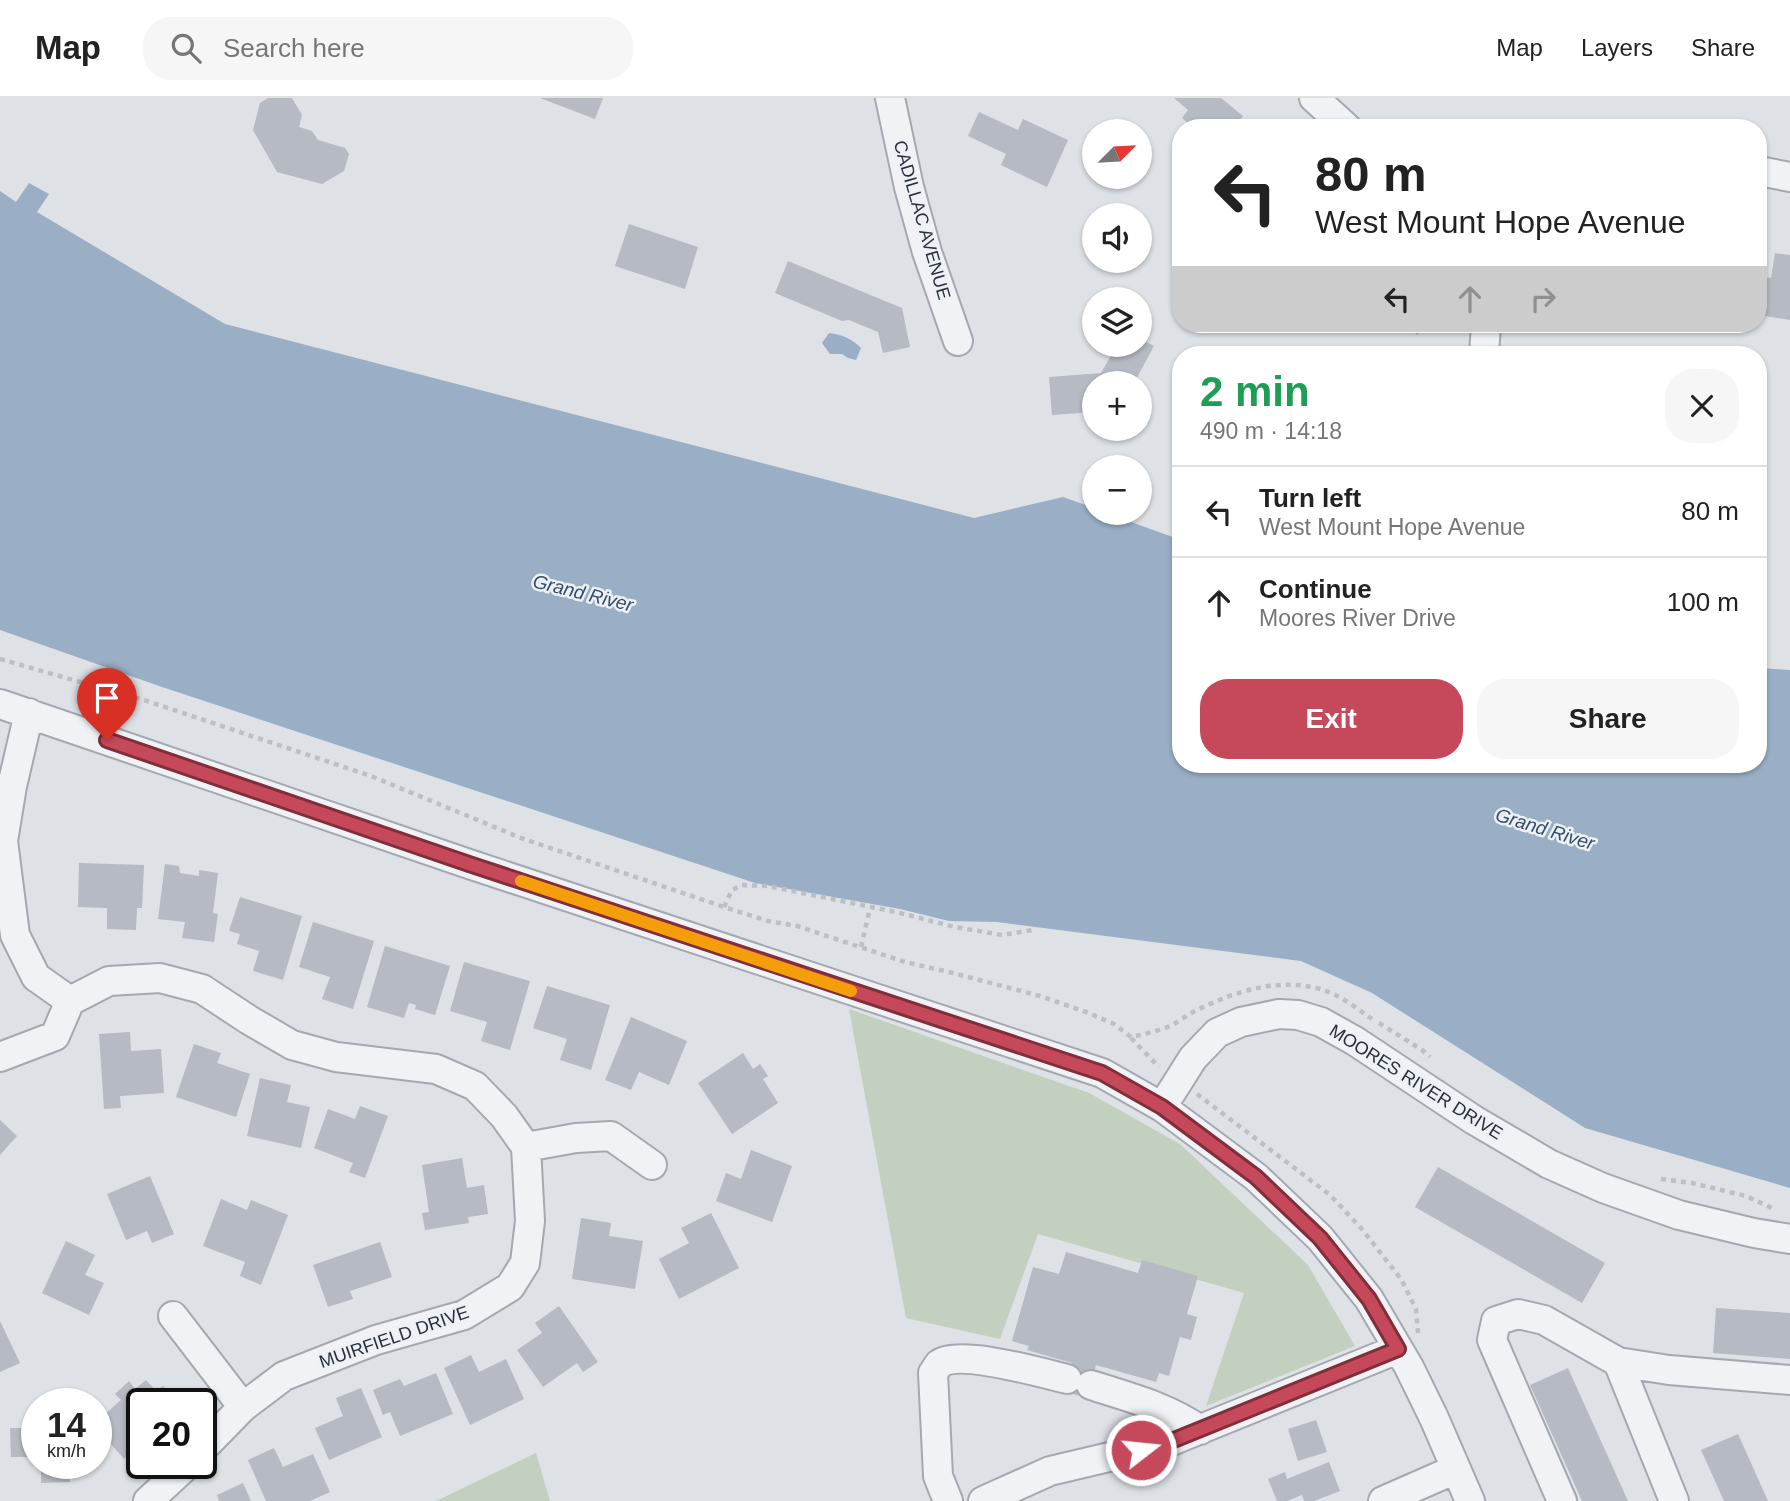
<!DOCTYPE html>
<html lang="en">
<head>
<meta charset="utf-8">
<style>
	body { margin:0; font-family:Arial,sans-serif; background:#f6f6f6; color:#222; height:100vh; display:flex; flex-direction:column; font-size:26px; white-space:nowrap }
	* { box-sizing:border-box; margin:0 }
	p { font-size:23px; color:#767676 }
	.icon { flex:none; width:38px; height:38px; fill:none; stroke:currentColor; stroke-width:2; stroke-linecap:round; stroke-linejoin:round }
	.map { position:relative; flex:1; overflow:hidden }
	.drawer { position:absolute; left:1172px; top:248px; width:595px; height:427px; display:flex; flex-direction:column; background:#fff; border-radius:28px; box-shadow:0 2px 5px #0004 }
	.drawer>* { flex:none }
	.guide { position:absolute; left:1172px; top:21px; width:595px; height:214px; border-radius:28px; box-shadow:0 2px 5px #0004; background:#fff; color:#222; overflow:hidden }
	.needle { width:46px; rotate:66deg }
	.controls { position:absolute; left:1082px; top:21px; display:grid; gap:14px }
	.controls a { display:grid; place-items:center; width:70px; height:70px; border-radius:50%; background:#fff; box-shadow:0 2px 5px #0004; font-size:35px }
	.speed { position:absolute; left:21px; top:1290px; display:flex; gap:14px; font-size:35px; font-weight:700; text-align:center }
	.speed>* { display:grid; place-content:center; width:91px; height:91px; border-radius:50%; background:#fff; box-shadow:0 2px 5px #0004; line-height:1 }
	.speed small { font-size:18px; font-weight:400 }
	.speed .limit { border:4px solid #111; border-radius:10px; background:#fff; color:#111 }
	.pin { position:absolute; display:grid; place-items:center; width:60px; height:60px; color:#fff; margin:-72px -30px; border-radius:50% 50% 50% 0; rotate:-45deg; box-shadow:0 0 7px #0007 }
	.pin .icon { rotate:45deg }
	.me { position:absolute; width:77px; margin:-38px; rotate:74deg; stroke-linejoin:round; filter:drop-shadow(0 0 5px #0008) }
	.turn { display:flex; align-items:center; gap:24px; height:147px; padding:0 28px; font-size:32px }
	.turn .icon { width:91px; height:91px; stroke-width:2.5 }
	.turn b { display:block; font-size:49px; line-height:60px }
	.lanes { display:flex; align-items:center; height:66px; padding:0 28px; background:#0003; justify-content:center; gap:35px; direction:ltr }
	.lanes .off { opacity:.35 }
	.round { display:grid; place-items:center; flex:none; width:74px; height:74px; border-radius:28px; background:#f6f6f6 }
	.head { display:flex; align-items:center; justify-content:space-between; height:119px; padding:0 28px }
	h1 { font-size:42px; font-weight:600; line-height:52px; color:#1e9e55 }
	.cta { display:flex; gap:14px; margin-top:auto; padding:14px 28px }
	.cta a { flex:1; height:80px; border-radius:28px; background:#c5495a; color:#fff; font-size:28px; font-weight:600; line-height:80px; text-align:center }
	.cta a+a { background:#f6f6f6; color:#222 }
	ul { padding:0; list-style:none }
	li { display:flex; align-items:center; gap:21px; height:91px; padding:0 28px; border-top:2px solid #e0e0e0 }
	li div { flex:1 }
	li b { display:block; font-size:26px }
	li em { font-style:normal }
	header { display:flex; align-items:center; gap:42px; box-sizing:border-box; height:98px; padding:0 35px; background:#fff; border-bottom:2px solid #e0e0e0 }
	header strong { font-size:33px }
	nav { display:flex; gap:38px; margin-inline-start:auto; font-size:24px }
	.search { width:490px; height:63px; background:#f6f6f6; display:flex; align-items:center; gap:18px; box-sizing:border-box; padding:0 24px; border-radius:28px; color:#767676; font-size:26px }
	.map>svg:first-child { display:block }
	.green { fill:#c3d0bf }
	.water { fill:#9aafc5 }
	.building { fill:#b5bac3 }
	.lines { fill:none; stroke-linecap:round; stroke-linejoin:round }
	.minor-casing { stroke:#a4a8b0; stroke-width:32 }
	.path { stroke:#bcbfc5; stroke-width:4.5; stroke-dasharray:5 5; stroke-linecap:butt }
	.minor { stroke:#f0f2f5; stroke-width:28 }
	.route-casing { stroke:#802f3a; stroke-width:18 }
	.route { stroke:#c5495a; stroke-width:12 }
	.slow { stroke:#f59e0b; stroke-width:12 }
	.labels { text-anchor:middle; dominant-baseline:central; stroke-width:5; stroke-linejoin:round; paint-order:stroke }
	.street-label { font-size:18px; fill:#282f3c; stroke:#edf0f4 }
	.water-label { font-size:19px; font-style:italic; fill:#354d6d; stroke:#edf0f4 }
</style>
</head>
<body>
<header>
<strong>Map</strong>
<div class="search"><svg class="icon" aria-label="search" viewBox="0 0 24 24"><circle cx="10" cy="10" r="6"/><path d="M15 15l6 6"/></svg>Search here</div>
<nav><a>Map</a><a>Layers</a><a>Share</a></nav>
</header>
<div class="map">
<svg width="1790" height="1403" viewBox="0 0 1790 1403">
	<rect width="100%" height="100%" fill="#dee1e6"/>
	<path class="green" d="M 849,911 L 1089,995 L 1180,1046 L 1308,1167 L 1355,1248 L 1206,1308 L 1244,1195 L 1038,1136 L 1000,1241 L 906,1220 Z
		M 536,1355 L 550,1403 L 436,1403 Z"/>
	<path class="water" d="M 29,85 L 49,96 L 37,114 L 225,226 L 974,420 L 1063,399 L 1094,410 L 1094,415 L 1106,415 L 1181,442 L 1181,667 L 1759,667 L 1759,570 L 1790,572 L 1790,1090 L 1585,1030 L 1372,895 L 1301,863 L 997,824 L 949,823 L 900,811 L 755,785 L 162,589 L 0,532 L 0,93 L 16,104 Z
		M 829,235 C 843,237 851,240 861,250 L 856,262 L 848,260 L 842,256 L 830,256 L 822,245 Z"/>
	<path class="building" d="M 268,0 L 292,0 L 302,17 L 299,29 L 312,33 L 318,42 L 345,50 L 349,56 L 344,73 L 322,86 L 277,74 L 253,32 L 260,5 Z
		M 540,0 L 603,0 L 595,21 Z
		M 1174,0 L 1221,0 L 1243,18 L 1234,30 L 1194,30 L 1182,20 L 1188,12 Z
		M 979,14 L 1018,32 L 1023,21 L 1068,42 L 1047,89 L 1001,67 L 1006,56 L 968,38 Z
		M 629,126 L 698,149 L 685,191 L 615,168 Z
		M 1775,155 L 1790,157 L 1790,222 L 1759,217 L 1759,178 L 1771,180 Z
		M 788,163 L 902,210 L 910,249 L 883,255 L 878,234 L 849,222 L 842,223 L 775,195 Z
		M 1407,226 L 1430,226 L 1417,237 Z
		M 1139,240 L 1154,248 L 1134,285 L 1094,285 L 1094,314 L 1052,317 L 1049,279 L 1101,275 L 1117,247 L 1139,247 Z
		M 79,765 L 144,767 L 142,810 L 137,810 L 136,832 L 107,831 L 107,810 L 78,809 Z
		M 165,766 L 179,768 L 180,775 L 199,778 L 199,772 L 218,775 L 213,815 L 218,816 L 214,844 L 182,840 L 185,824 L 158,821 Z
		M 240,799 L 302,818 L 283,882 L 253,873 L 259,853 L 237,846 L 240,836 L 229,833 Z
		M 313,824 L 374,843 L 353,911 L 322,901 L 330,879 L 299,869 Z
		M 385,848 L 450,868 L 435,917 L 415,911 L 416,907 L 409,905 L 404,920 L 367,909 Z
		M 464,864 L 530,883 L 510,952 L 481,943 L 487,924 L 450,913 Z
		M 547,888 L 610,907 L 591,972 L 560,962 L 567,941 L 533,930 Z
		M 631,919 L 687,943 L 669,987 L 639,974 L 631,992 L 605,982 Z
		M 130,934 L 131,953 L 161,951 L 164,995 L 120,998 L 121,1010 L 104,1011 L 99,936 Z
		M 194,946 L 221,955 L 217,965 L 250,976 L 236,1019 L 176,999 Z
		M 743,955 L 753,971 L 760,966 L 768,978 L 763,981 L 778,1005 L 732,1036 L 698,985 Z
		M 260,980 L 291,987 L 287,1004 L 310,1009 L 301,1050 L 247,1038 Z
		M 360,1008 L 388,1018 L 365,1080 L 349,1074 L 353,1065 L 314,1050 L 328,1011 L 355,1021 Z
		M 0,1022 L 17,1038 L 0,1057 Z
		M 751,1052 L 792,1068 L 772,1124 L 716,1103 L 726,1075 L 741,1081 Z
		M 462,1060 L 467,1090 L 484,1087 L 488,1116 L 468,1119 L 469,1125 L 425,1132 L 422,1115 L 429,1114 L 422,1067 Z
		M 1438,1069 L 1605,1165 L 1582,1205 L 1415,1109 Z
		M 150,1078 L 174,1136 L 152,1145 L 147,1133 L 126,1142 L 107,1096 Z
		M 221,1101 L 247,1112 L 251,1102 L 288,1117 L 261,1187 L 240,1178 L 245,1164 L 203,1148 Z
		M 711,1115 L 739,1170 L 679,1201 L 659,1161 L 689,1145 L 681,1130 Z
		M 581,1120 L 611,1125 L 609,1138 L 643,1143 L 635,1191 L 572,1181 Z
		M 66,1143 L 95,1157 L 85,1177 L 104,1185 L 89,1217 L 42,1195 Z
		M 380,1144 L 392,1179 L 350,1193 L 353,1201 L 328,1209 L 313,1167 Z
		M 1066,1154 L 1138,1175 L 1142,1162 L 1198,1178 L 1187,1216 L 1197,1219 L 1191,1242 L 1180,1239 L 1169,1278 L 1159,1275 L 1156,1284 L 1096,1267 L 1087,1300 L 1063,1293 L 1072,1265 L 1027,1252 L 1029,1248 L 1012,1243 L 1033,1169 L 1059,1176 Z
		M 559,1208 L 598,1264 L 583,1274 L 577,1265 L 543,1289 L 517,1252 L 542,1235 L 535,1225 Z
		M 1716,1210 L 1790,1215 L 1790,1261 L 1713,1255 Z
		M 0,1223 L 20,1265 L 0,1274 Z
		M 471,1257 L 479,1274 L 506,1261 L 524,1301 L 470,1327 L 444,1270 Z
		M 1568,1270 L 1628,1403 L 1582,1403 L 1530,1287 Z
		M 436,1275 L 453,1316 L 400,1338 L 390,1314 L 383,1317 L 373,1292 L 400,1281 L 404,1288 Z
		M 146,1282 L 156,1293 L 163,1288 L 179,1306 L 142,1306 L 142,1345 L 124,1361 L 96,1329 L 96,1324 L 121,1302 L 115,1296 L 129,1283 L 135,1291 Z
		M 361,1290 L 382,1339 L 329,1362 L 315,1330 L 343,1318 L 336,1300 Z
		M 1316,1322 L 1327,1354 L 1298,1363 L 1288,1331 Z
		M 10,1330 L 37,1330 L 37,1359 L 11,1359 Z
		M 1738,1336 L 1768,1403 L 1724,1403 L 1701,1352 Z
		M 274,1350 L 283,1369 L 313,1356 L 330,1394 L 310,1403 L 266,1403 L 248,1362 Z
		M 1329,1364 L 1340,1393 L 1314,1403 L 1304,1403 L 1302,1397 L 1287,1403 L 1277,1403 L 1268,1381 L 1285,1374 L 1287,1381 Z
		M 41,1365 L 69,1365 L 70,1384 L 41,1385 Z
		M 243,1385 L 251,1403 L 219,1403 L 217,1397 Z"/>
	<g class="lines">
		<defs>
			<path id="minor" d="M 890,0 L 909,89 L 927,154 L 958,243
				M 1314,0 L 1347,30
				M 1759,73 L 1790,79
				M 1484,257 L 1486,226
				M 0,606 L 469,766 L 1102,975 L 1162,1009 L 1256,1079 L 1320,1140 L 1369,1201 L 1409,1269 L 1434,1320 L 1470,1403
				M 29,615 L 12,688 L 3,743 L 15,837 L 36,879 L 70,903
				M 0,959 L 55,938 L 70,903 L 109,883 L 160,880 L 202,891 L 249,922 L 292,947 L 336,959 L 436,971 L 475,988 L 504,1018 L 526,1049 L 530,1123 L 525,1165 L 510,1189 L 464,1217 L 376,1242 L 284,1278 L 243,1309 L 201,1352
				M 1162,1009 L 1193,960 L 1217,935 L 1241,924 L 1279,916 L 1298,917 L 1321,924 L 1355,943 L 1474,1022 L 1549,1066 L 1603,1090 L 1679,1117 L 1754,1135 L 1790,1141
				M 526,1049 L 576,1040 L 611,1038 L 652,1067
				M 173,1218 L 243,1309
				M 1091,1287 C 1128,1299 1168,1309 1200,1332
				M 148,1403 L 189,1365
				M 948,1403 L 938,1378 L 933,1275 C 934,1274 938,1267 939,1266 C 959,1251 1042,1275 1067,1281
				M 983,1403 L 1050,1373 L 1164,1346 L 1398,1251
				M 1383,1403 L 1456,1371
				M 1562,1403 L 1492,1242 L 1496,1223 L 1518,1216 L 1544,1222 L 1618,1264
				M 1674,1403 L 1618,1264 L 1669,1272 L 1790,1282"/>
		</defs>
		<use href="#minor" class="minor-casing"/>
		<path class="path" d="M 0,561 L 147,603 L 371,678 L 521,740 L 724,809 L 768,823 L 797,828 L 905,864 L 949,874 L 1040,898 L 1086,914 L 1114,926 L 1131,939 C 1145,936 1159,933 1172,927 C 1180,923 1187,917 1195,913 C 1233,894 1278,879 1320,891 C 1339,896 1356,910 1372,921
			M 724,809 L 732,792 L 742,787 L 768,788 L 896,814 L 955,829 L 1002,837 L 1033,832
			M 861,849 L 870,810
			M 1379,925 L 1422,952 L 1430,959
			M 1131,940 L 1159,969
			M 1197,996 L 1330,1097 L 1361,1130 L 1401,1181 L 1416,1211 L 1418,1235
			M 1661,1081 L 1692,1085 L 1746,1098 L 1774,1111"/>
		<use href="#minor" class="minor"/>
	</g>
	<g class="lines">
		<defs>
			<path id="route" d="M 107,642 L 469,766 L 1102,975 L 1162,1009 L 1256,1079 L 1320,1140 L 1369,1201 L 1398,1251 L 1164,1346 L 1141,1352"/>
		</defs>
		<use href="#route" class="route-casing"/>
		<use href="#route" class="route"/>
		<path class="slow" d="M 521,783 L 851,893"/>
	</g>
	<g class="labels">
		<g class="street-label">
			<text transform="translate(922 122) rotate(74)">CADILLAC AVENUE</text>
			<text transform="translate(1416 984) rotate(32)">MOORES RIVER DRIVE</text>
			<text transform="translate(394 1239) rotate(-19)">MUIRFIELD DRIVE</text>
		</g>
		<g class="water-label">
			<text transform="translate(583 495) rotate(14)">Grand River</text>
			<text transform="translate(1545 731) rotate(17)">Grand River</text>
		</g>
	</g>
</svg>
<div class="controls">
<a><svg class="needle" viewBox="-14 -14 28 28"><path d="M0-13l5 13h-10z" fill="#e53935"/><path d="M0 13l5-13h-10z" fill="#767676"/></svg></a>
<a><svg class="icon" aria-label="sound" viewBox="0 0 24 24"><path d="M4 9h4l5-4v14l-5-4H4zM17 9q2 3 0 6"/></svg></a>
<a><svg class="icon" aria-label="layers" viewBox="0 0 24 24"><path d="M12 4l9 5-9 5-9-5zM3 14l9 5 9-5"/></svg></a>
<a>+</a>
<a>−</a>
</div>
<div class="speed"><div>14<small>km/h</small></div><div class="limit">20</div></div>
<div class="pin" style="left:107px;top:642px;background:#d93025"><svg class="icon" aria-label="arrive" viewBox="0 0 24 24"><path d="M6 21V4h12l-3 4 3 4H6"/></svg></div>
<svg class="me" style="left:1141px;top:1352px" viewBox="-20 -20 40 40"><circle r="17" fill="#c5495a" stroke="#fff" stroke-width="3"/><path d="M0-11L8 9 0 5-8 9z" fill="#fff"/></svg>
<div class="guide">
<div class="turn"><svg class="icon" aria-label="left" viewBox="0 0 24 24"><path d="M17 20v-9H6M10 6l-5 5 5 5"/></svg><div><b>80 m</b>West Mount Hope Avenue</div></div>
<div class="lanes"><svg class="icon" aria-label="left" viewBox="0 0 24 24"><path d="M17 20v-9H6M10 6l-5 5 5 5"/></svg><svg class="icon off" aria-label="ahead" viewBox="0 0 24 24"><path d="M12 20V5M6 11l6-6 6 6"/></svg><svg class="icon off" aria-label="right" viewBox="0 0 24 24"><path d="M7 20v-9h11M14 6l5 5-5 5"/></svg></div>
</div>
<section class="drawer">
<div class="head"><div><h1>2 min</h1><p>490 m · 14:18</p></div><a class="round"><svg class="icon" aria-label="close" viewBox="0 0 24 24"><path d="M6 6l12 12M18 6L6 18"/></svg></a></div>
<ul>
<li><svg class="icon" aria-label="left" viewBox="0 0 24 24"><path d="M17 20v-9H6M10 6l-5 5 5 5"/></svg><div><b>Turn left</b><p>West Mount Hope Avenue</p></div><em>80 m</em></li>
<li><svg class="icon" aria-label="ahead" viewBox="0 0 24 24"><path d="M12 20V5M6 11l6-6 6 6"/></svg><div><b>Continue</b><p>Moores River Drive</p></div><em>100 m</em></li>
</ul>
<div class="cta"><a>Exit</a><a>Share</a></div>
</section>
</div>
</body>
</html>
